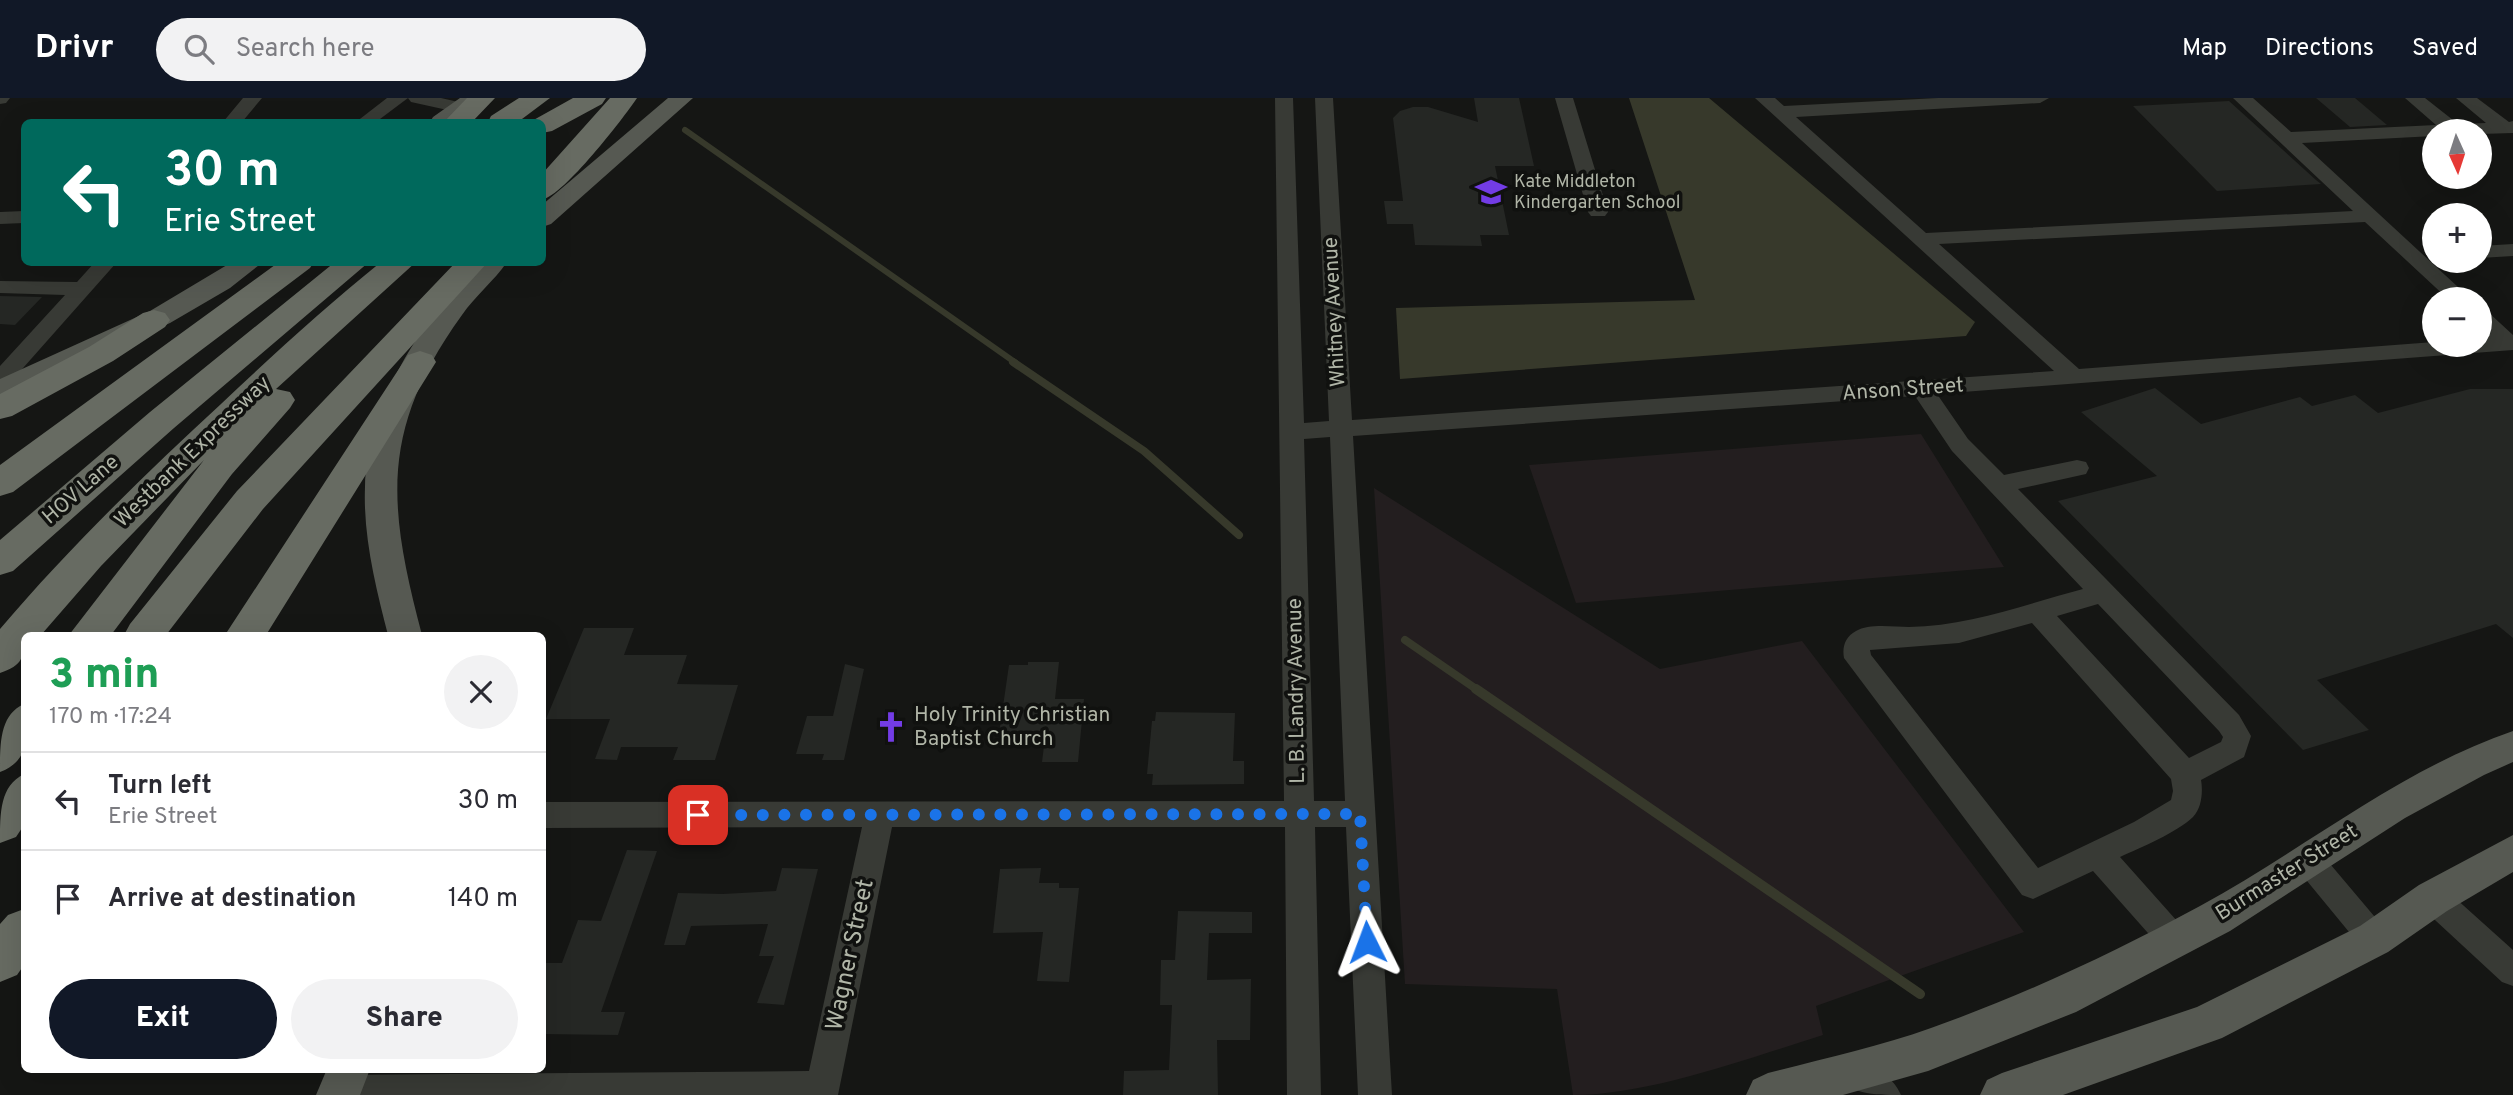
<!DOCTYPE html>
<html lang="en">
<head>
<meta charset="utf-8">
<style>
	body { margin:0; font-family:Overpass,sans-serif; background:#f2f2f3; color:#2b2b33; height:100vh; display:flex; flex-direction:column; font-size:26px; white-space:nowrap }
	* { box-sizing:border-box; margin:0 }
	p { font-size:23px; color:#7c7c81 }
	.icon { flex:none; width:38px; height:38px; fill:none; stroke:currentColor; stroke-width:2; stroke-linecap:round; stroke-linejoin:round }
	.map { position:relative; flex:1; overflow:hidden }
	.sheet { position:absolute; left:21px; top:534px; width:525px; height:441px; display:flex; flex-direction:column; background:#fff; border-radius:10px; box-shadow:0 7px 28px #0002 }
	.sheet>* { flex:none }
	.hud { position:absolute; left:21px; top:21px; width:525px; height:147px; border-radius:10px; box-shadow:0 7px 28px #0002; background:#00695c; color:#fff; overflow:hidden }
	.needle { width:46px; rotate:177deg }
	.fabs { position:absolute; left:2422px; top:21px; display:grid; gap:14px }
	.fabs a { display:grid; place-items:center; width:70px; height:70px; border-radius:50%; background:#fff; box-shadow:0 7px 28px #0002; font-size:35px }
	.pin { position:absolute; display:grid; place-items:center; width:60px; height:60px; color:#fff; margin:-30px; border-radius:14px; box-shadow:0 4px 10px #0006 }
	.me { position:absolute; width:77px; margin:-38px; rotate:357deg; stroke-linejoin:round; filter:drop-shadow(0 0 5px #0008) }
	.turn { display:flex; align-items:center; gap:24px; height:147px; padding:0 28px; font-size:32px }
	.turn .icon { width:91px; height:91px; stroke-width:2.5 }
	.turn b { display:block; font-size:49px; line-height:60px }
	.round { display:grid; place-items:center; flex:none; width:74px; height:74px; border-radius:37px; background:#f2f2f3 }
	.overview { display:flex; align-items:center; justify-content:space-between; height:119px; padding:0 28px }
	h1 { font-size:42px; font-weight:800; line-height:52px; color:#1e9e55 }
	.primary-button { display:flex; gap:14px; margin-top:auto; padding:14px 28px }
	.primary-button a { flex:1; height:80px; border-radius:42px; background:#111827; color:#fff; font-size:28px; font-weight:800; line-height:80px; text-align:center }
	.primary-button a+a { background:#f2f2f3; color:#2b2b33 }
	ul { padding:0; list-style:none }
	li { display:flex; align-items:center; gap:21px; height:98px; padding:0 28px; border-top:2px solid #e1e1e2 }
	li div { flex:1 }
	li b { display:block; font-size:26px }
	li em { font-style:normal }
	header { display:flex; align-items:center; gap:42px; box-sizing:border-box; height:98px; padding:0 35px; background:#111827; color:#fff }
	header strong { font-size:33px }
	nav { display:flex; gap:38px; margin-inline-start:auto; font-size:24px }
	.search { width:490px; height:63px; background:#f2f2f3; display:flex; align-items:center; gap:18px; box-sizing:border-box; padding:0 24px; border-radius:38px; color:#7c7c81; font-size:26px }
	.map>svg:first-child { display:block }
	.green { fill:#231e1f }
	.water { fill:#37392b }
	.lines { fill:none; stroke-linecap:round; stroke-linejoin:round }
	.stream-far2 { stroke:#37392b; stroke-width:6 }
	.stream-far1 { stroke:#37392b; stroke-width:8 }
	.stream { stroke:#37392b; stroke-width:10 }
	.building { fill:#252724 }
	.minor { fill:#383a35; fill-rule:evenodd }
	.major { fill:#565952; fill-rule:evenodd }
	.highway { fill:#676b62; fill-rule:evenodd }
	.route { stroke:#1a73e8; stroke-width:12; stroke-dasharray:0 21.6 }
	.labels { text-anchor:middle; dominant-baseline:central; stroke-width:7; stroke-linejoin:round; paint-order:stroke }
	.far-poi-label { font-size:18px; fill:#b0b5a7; stroke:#10110f; text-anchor:start }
	.street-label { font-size:21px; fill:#b0b5a7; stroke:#10110f }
	.poi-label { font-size:21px; fill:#b0b5a7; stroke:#10110f; text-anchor:start }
	.near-street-label { font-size:24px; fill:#b0b5a7; stroke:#10110f }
</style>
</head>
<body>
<header>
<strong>Drivr</strong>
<div class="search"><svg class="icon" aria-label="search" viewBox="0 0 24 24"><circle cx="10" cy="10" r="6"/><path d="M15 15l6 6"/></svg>Search here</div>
<nav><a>Map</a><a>Directions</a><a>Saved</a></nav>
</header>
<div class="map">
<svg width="2513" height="997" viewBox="0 0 2513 997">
	<rect width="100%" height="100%" fill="#151614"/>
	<path class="green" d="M 1921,336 L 2004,469 L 1576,505 L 1529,367 Z
		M 1374,390 L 1660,571 L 1802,543 L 2024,834 L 1816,908 L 1823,937 C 1749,960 1650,997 1573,997 L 1557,891 L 1405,886 Z"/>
	<path class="water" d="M 1629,0 L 1709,0 L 1975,224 L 1966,238 L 1400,281 L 1396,210 L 1695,202 Z"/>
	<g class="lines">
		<path class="stream-far2" d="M 685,32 L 1016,265"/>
		<path class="stream-far1" d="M 1013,264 L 1144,353 L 1239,437
			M 1405,542 L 1479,593"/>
		<path class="stream" d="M 1476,591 L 1920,896"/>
	</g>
	<path class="building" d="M 1474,0 L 1519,0 L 1534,68 L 1495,68 L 1509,137 L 1480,137 L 1482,148 L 1415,147 L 1413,126 L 1387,126 L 1384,103 L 1403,103 L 1393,20 L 1400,13 L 1413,9 L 1428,9 L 1478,24 Z
		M 2316,0 L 2355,0 L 2387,27 L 2350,29 Z
		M 2229,3 L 2316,82 L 2321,86 L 2217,93 L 2133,8 Z
		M 0,198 L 42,199 L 15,227 L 0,226 Z
		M 2155,290 L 2201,326 L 2300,299 L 2312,308 L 2355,297 L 2378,315 L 2470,291 L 2513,291 L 2513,540 L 2496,526 L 2317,582 L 2369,632 L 2303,652 L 2058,403 L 2157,378 L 2081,314 Z
		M 584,530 L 634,530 L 624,557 L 687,557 L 677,586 L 738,587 L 715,662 L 673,662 L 678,649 L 621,649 L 617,662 L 595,661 L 610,621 L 546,621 Z
		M 1028,564 L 1059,564 L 1055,601 L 1084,601 L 1078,664 L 1042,664 L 1044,648 L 1018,647 L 1018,643 L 998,643 L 1009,567 L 1028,567 Z
		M 845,566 L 864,571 L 844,662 L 822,662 L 824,656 L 796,656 L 807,618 L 833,618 Z
		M 1156,614 L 1235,615 L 1233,663 L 1244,663 L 1244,686 L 1152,687 L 1153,676 L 1147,676 L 1152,623 L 1155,623 Z
		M 627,752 L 657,753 L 601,914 L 625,914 L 618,937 L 542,936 L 542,865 L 562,865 L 578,822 L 601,823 Z
		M 782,770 L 818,771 L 784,907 L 757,905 L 774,858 L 759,858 L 768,826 L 691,828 L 685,847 L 664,847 L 678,795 L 723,796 L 776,793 Z
		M 1041,770 L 1039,785 L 1059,785 L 1059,790 L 1079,790 L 1069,884 L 1037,883 L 1043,834 L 993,835 L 1000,771 Z
		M 1178,813 L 1252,814 L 1252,835 L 1209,835 L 1207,882 L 1251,881 L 1250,942 L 1217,942 L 1218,997 L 1123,997 L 1124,973 L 1169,972 L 1172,907 L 1160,907 L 1161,862 L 1175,862 Z"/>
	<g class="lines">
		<path class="minor" d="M 0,0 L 10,0 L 6,5 L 0,6 Z
			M 243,0 L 262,0 L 242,24 L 223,24 Z
			M 387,0 L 441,0 L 467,6 L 470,10 L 461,15 L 411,4 L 408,0 L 376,24 L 356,24 Z
			M 1275,0 L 1293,0 L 1304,325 L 1329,323 L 1315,0 L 1333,0 L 1352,322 L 2054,273 L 1755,0 L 1775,0 L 1784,8 L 1938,0 L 2049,0 L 2040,5 L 1796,19 L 1926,135 L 2353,113 L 2233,0 L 2253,0 L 2291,34 L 2436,27 L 2405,0 L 2425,0 L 2458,26 L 2486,25 L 2456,0 L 2477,0 L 2509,24 L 2513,23 L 2513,35 L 2480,36 L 2480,33 L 2434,33 L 2434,38 L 2302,45 L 2471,201 L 2448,201 L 2365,124 L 1939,146 L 2079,271 L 2434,244 L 2434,247 L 2480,247 L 2480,241 L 2489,240 L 2480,231 L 2480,212 L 2488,214 L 2513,237 L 2513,252 L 1937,296 L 1968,341 L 2004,377 L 2077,362 L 2086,364 L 2089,370 L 2086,376 L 2018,391 L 2239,617 L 2251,638 L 2244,659 L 2201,682 C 2203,693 2202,710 2193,719 C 2176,735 2142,749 2120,759 L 2185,832 L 2190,842 L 2185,852 L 2174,857 L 2163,852 L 2093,773 L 2033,801 L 2022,797 L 1844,560 C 1842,549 1845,539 1856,533 C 1869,525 1894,529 1909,529 C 1969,528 2026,506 2083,491 L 1952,353 L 1915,298 L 1353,338 L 1392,997 L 1358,997 L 1346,729 L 1315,729 L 1321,997 L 1287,997 L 1285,729 L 892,729 L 838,997 L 323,997 L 327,982 L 339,977 L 809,973 L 862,729 L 542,730 L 542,704 L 1284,703 ZM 1330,339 L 1345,703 L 1314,703 L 1304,341 ZM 2098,506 L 2219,633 L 2223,639 L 2221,644 L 2189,660 L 2057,518 ZM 2032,525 L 2171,681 L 2173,693 L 2171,702 L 2134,724 L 2038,770 L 1871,557 L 1870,552 L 1959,545 Z
			M 1555,0 L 1573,0 L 1608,114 L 1605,118 L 1591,118 L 1588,114 Z
			M 24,113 L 24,125 L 0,126 L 0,114 Z
			M 2513,146 L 2513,158 L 2480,160 L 2480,148 Z
			M 95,164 L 117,164 L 8,287 L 0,289 L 0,268 L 65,197 L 0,195 L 0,183 L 77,184 Z
			M 2309,750 L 2320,754 L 2385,831 L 2390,841 L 2385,851 L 2374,856 L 2363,851 L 2298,772 L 2294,763 L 2298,754 Z
			M 2433,786 L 2444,790 L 2513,852 L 2513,888 L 2502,884 L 2422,810 L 2417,800 L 2422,790 Z
			M 1852,956 C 1871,964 1893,978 1901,997 C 1874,997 1847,997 1835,973 L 1840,961 Z"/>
		<path class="major" d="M 460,0 L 486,0 L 456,24 L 430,24 L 433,19 Z
			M 668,0 L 693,0 L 551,126 L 542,129 L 542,107 Z
			M 232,164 L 263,164 L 230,190 L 170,225 L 0,302 L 0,281 L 150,213 Z
			M 479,164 L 507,164 C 494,183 475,198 462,217 C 379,332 388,408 422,537 L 388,537 C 376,490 363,439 365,389 C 368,305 421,222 479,164 Z
			M 2513,633 L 2513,664 L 2484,677 L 2405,720 L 2230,833 L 2076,914 L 1928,973 L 1843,997 L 1746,997 L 1753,982 L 1768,975 C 1822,961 1878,949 1931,930 C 2024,897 2113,855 2200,808 C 2305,751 2399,672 2513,633 Z
			M 2513,737 L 2513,774 L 2447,813 L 2388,854 L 2222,940 L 2063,997 L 1980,997 L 1987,982 L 2002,975 L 2197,909 L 2360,828 L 2419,787 Z
			M 327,971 L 370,971 L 360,997 L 316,997 Z"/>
		<path class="highway" d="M 467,0 L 495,0 L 472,24 L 444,24 Z
			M 519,0 L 550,0 L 518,24 L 488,24 L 491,18 Z
			M 573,0 L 606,0 L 602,6 L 552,33 L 542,35 L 542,24 L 530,24 Z
			M 610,0 L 637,0 C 622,22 565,96 542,102 L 542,76 Z
			M 279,164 L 314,164 L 310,170 L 13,394 L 0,398 L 0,367 Z
			M 335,164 L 369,164 L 174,330 L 13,473 L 0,477 L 0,442 L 150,314 Z
			M 381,164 L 416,164 L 276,291 L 290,294 L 295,302 L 290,310 L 232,376 L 111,537 L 69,537 L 204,362 L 101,468 L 41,537 L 24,537 C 24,560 23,567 0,575 L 0,531 C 68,451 144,377 221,306 C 273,257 325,209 381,164 Z
			M 456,164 L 488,164 L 263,411 L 166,537 L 124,537 L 130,526 L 237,393 Z
			M 154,212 L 165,215 L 170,222 L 165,229 L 113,263 L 12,318 L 0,321 L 0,296 L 89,249 L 143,215 Z
			M 420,253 L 432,257 L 436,264 L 266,537 L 225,537 L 408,257 Z
			M 24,606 C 27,635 32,662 0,674 C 0,644 0,617 24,606 Z
			M 24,676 L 24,727 L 16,739 L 0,745 C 0,714 0,688 24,676 Z
			M 24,811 L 24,867 L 17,877 L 0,884 L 0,826 L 8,817 Z"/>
	</g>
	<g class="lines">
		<path class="route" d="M 698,717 L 1360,716 L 1367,844"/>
	</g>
	<defs>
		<symbol id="school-bare" viewBox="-9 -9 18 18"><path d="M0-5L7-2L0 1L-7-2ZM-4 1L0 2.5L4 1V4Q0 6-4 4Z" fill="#733ce6" stroke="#10110f" stroke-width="2.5" paint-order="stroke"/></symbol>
		<symbol id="church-bare" viewBox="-9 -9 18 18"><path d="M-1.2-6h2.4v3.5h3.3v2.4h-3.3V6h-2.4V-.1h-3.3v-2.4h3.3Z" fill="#733ce6" stroke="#10110f" stroke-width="2.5" paint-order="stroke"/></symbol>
	</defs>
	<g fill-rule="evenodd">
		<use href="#school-bare" x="1469" y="72" width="44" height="44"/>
		<use href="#church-bare" x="869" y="607" width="44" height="44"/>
	</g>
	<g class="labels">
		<g class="far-poi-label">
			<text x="1514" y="84">Kate Middleton<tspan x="1514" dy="21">Kindergarten School</tspan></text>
		</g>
		<g class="street-label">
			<text transform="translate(1335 214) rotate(-93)">Whitney Avenue</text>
			<text transform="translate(1903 292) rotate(-4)">Anson Street</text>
			<text transform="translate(193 354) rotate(-44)">Westbank Expressway</text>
			<text transform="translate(81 392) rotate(-41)">HOV Lane</text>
			<text transform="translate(1297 593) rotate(-91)">L. B. Landry Avenue</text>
			<text transform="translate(2287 775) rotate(-32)">Burmaster Street</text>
		</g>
		<g class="poi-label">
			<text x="914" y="617">Holy Trinity Christian<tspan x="914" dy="24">Baptist Church</tspan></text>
		</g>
		<g class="near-street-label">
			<text transform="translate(851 857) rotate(-78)">Wagner Street</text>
		</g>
	</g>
</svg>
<div class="fabs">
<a><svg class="needle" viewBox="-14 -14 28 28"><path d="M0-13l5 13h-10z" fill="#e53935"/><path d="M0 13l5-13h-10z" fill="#7c7c81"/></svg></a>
<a>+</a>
<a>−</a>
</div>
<div class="pin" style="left:698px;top:717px;background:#d93025"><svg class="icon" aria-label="arrive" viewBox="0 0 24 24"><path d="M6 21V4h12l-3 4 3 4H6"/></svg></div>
<svg class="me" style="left:1367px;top:844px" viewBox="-20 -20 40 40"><path d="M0-17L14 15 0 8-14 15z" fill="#1a73e8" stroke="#fff" stroke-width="4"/></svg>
<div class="hud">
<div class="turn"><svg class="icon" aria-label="left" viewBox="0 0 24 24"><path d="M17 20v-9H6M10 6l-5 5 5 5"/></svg><div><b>30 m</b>Erie Street</div></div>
</div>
<section class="sheet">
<div class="overview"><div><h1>3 min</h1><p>170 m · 17:24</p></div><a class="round"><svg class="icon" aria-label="close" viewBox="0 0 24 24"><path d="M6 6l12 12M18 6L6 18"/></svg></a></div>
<ul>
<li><svg class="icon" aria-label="left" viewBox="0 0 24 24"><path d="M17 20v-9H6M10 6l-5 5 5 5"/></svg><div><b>Turn left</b><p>Erie Street</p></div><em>30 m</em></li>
<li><svg class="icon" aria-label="arrive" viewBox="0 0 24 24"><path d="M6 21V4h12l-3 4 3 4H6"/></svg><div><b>Arrive at destination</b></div><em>140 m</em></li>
</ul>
<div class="primary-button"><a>Exit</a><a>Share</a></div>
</section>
</div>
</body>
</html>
